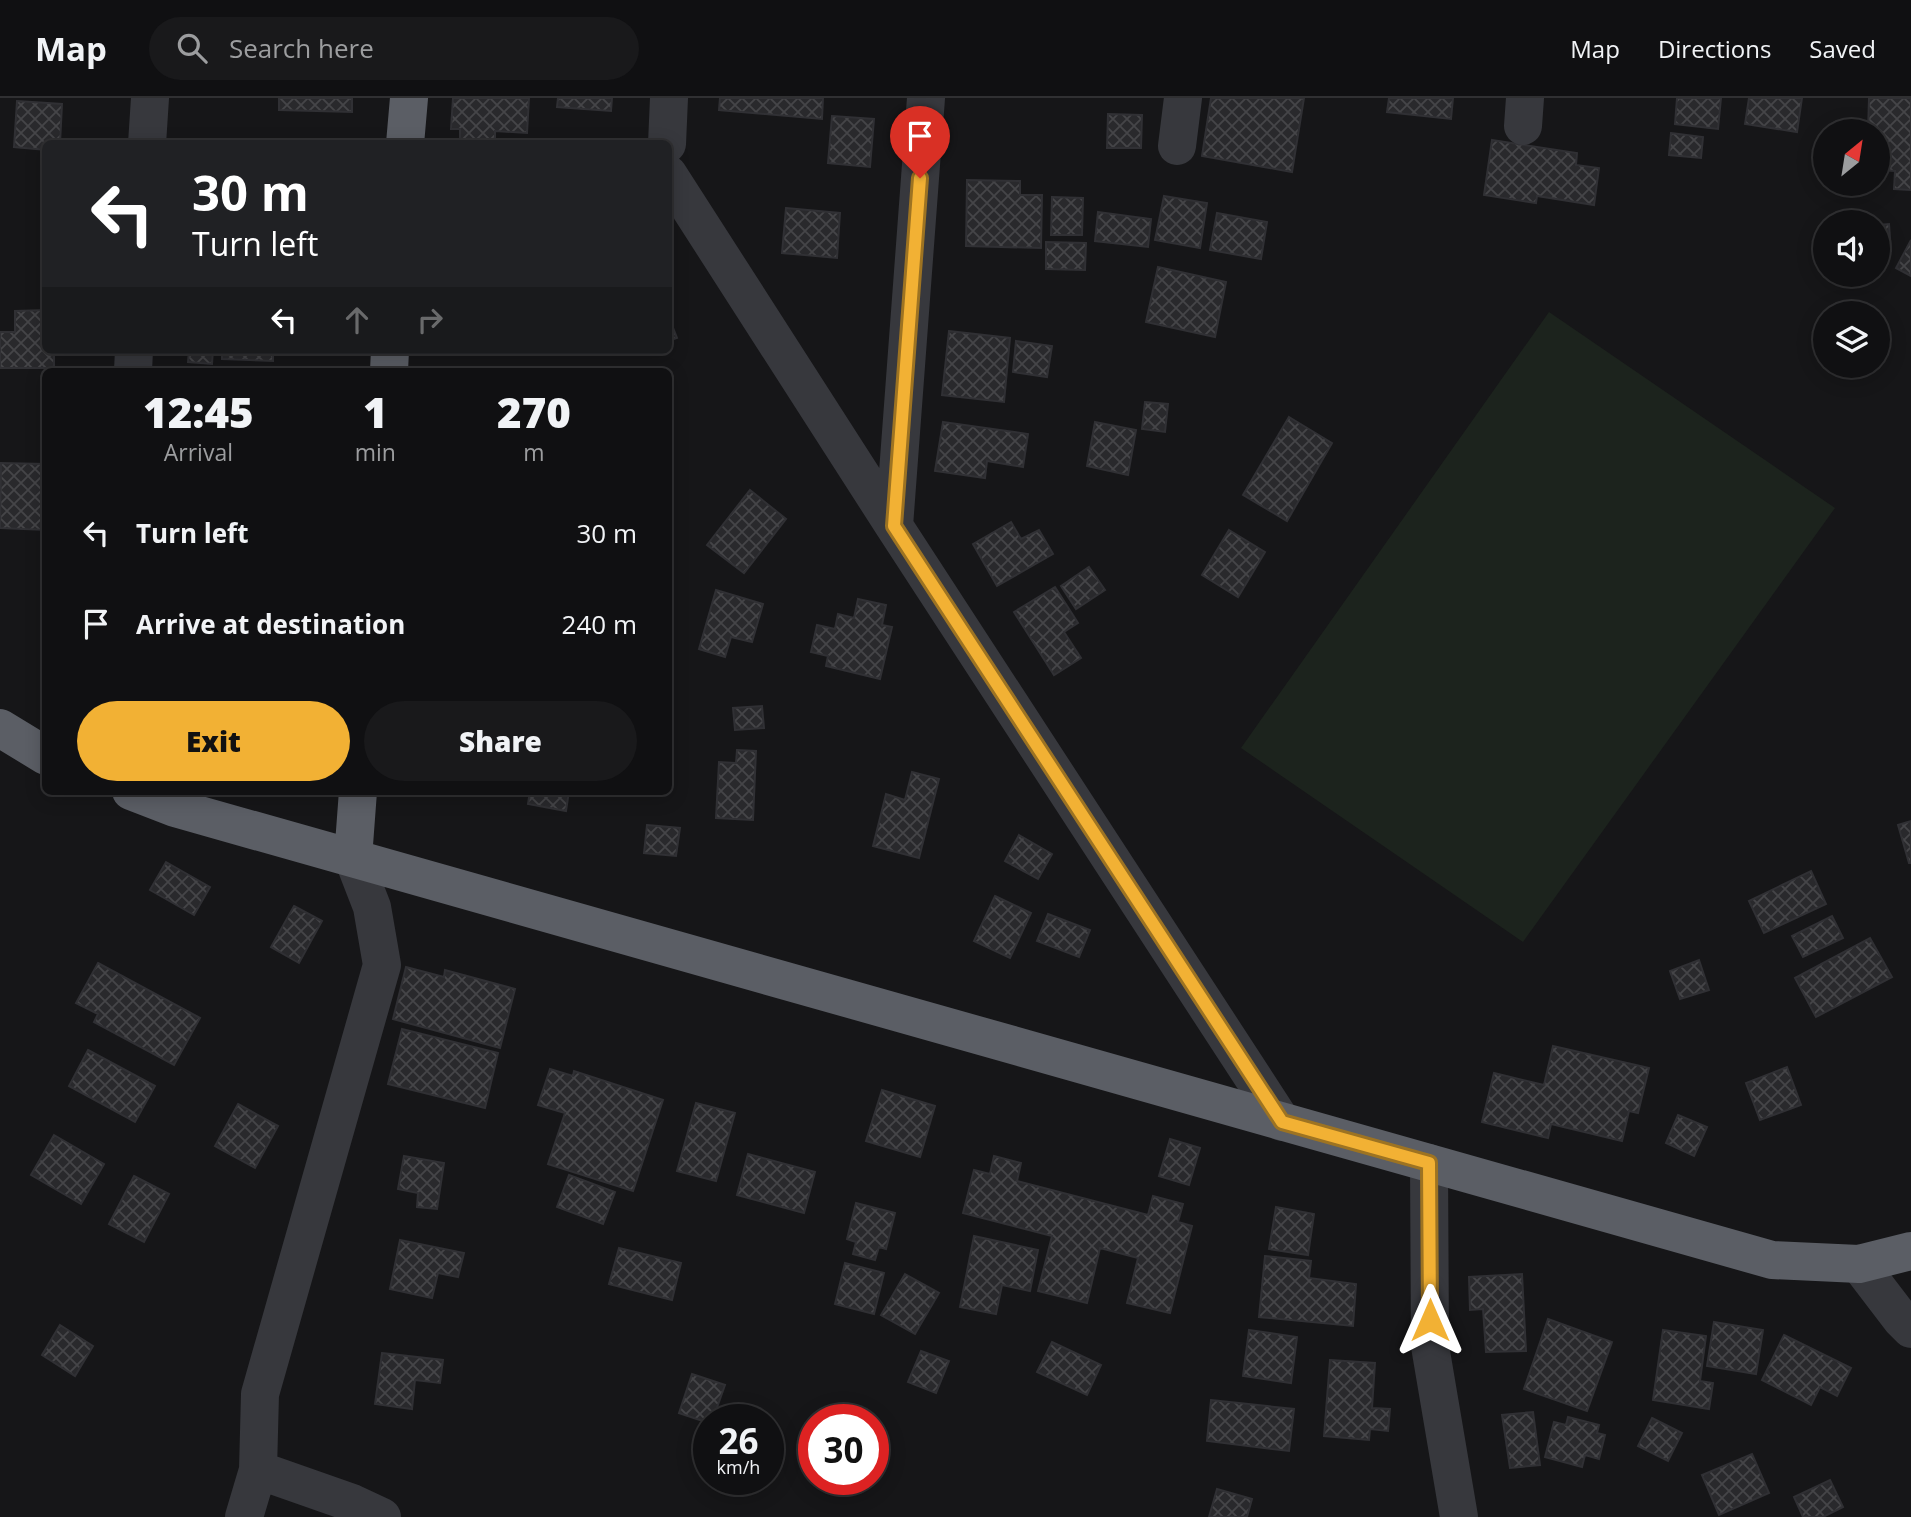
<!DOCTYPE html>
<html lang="en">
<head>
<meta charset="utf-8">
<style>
	body { margin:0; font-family:"Open Sans",sans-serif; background:#19191b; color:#f1f3f6; height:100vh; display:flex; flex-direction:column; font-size:26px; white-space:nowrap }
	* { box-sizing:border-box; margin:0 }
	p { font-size:23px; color:#9c9d9f }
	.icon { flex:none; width:38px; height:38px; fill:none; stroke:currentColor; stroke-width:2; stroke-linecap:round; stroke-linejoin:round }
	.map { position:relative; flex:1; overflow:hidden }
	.panel { position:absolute; left:42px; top:270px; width:630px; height:427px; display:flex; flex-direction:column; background:#101012; border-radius:10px; box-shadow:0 4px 18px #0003,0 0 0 2px #303032 }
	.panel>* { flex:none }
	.hud { position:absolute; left:42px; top:42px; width:630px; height:214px; border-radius:10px; box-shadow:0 4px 18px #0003,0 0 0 2px #303032; background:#202124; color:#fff; overflow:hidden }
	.needle { width:46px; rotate:30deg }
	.tools { position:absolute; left:1813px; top:21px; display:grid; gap:14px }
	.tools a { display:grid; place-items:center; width:77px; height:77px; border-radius:50%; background:#101012; box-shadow:0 4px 18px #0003,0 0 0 2px #303032; font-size:35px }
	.speed { position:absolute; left:693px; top:1306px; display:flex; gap:14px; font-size:35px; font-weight:700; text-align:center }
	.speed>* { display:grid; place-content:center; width:91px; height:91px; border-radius:50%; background:#101012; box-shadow:0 4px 18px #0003,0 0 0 2px #303032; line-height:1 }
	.speed small { font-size:18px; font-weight:400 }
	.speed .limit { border:10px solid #d22; background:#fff; color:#111 }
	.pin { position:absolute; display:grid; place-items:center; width:60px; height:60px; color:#fff; margin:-72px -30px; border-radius:50% 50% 50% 0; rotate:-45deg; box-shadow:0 0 7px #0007 }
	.pin .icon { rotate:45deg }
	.me { position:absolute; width:77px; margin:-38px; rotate:0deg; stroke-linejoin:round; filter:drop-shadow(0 0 5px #0008) }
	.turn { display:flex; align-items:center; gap:24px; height:147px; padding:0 35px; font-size:32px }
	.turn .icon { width:91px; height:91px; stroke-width:2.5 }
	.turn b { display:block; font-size:49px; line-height:60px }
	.lanes { display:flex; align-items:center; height:66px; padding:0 35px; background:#0003; justify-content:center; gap:35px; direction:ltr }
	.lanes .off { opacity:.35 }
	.eta { display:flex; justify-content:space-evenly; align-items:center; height:119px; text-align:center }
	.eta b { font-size:42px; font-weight:800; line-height:49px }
	.cta { display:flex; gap:14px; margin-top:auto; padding:14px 35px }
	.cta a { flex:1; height:80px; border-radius:42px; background:#f2b134; color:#111; font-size:28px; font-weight:800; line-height:80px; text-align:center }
	.cta a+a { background:#19191b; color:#f1f3f6 }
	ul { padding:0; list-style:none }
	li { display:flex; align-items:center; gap:21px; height:91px; padding:0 35px }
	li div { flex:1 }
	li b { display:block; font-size:26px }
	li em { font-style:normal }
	header { display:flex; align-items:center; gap:42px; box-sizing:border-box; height:98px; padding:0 35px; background:#101012; border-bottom:2px solid #303032 }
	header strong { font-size:33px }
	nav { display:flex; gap:38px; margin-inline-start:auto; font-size:24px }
	.search { width:490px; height:63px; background:#19191b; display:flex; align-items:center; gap:18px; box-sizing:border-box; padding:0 24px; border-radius:38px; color:#9c9d9f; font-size:26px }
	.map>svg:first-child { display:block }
	.pitch { fill:#1c231d }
	.building { fill:url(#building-cross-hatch); stroke:#303034; stroke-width:2 }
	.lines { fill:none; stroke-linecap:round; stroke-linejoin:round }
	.minor { stroke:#37383d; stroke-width:38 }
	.trunk { stroke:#5b5e65; stroke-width:38 }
	.route-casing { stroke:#9d7322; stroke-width:18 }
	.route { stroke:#f2b134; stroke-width:12 }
</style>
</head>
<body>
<header>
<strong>Map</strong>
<div class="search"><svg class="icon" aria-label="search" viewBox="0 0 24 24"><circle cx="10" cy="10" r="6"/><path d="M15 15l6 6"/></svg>Search here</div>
<nav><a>Map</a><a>Directions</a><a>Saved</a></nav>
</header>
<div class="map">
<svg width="1911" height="1419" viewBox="0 0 1911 1419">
	<defs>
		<pattern id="building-cross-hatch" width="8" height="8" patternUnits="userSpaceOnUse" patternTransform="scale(1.75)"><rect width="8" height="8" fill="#29292c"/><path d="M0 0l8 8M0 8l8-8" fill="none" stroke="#454548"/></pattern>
	</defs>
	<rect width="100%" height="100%" fill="#161618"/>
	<path class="pitch" d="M 1549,214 L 1835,410 L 1523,844 L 1241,650 Z"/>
	<path class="building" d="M 279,0 L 352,0 L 352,14 L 279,12 Z
		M 453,0 L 529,0 L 527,35 L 495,33 L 495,46 L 460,44 L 460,31 L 451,31 Z
		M 558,0 L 612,0 L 611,13 L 557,9 Z
		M 720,0 L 823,0 L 822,21 L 719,12 Z
		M 1211,0 L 1304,0 L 1292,74 L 1202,58 Z
		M 1389,0 L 1453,0 L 1451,21 L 1387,14 Z
		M 1677,0 L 1721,0 L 1718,31 L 1675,26 Z
		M 1749,0 L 1802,0 L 1797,34 L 1745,26 Z
		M 1869,0 L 1911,0 L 1911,92 L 1894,91 L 1895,73 L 1878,72 L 1878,33 L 1868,33 Z
		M 17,3 L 62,6 L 60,46 L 46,46 L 46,52 L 14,49 Z
		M 1108,16 L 1142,17 L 1141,50 L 1107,50 Z
		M 832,18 L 874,21 L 870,69 L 828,65 Z
		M 1671,35 L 1703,39 L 1701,60 L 1669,57 Z
		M 1492,42 L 1577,55 L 1576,67 L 1599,70 L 1594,107 L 1537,98 L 1536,105 L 1484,97 Z
		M 967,82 L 1020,83 L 1020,97 L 1042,97 L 1041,150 L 966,148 Z
		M 1164,98 L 1207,105 L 1200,150 L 1155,142 Z
		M 1052,99 L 1083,100 L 1082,137 L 1051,137 Z
		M 786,110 L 840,115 L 837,160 L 782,155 Z
		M 1098,114 L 1151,121 L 1148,149 L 1095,143 Z
		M 1217,115 L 1267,124 L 1261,161 L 1210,152 Z
		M 1889,126 L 1891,153 L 1878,154 L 1878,127 Z
		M 1911,142 L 1911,178 L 1896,170 Z
		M 1046,144 L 1086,145 L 1085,172 L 1046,171 Z
		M 1158,169 L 1226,184 L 1215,239 L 1146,224 Z
		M 46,212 L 46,252 L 54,252 L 54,270 L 0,270 L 0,234 L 15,234 L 15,213 Z
		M 668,217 L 677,240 L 668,243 Z
		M 949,233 L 1010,240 L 1004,304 L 942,297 Z
		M 1016,243 L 1052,248 L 1047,279 L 1013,274 Z
		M 189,252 L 213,252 L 212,266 L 188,264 Z
		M 222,252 L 273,252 L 273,263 L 222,261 Z
		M 1145,304 L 1168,306 L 1165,334 L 1142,331 Z
		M 1289,319 L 1332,345 L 1287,423 L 1243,397 Z
		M 943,324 L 1028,336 L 1023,369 L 987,363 L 985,380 L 935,373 Z
		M 1095,324 L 1136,332 L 1128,377 L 1087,368 Z
		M 1,365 L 46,366 L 46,432 L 0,430 Z
		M 750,392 L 786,421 L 744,475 L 707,447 Z
		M 1011,424 L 1021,441 L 1039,432 L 1053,456 L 997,488 L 973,446 Z
		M 1229,432 L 1265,454 L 1238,499 L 1202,477 Z
		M 43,448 L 46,448 L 46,474 L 42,473 Z
		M 1089,469 L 1105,492 L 1076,511 L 1061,488 Z
		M 1055,489 L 1078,525 L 1064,534 L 1081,560 L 1054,577 L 1014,514 Z
		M 716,492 L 763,506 L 752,544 L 731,539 L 725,559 L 699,551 Z
		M 858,501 L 886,507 L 882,527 L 892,529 L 880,581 L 826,568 L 828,558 L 811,554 L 817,527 L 835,531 L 838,516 L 854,520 Z
		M 762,608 L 764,630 L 735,632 L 733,610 Z
		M 737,652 L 756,653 L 753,722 L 716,720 L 719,664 L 736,665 Z
		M 912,674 L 939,681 L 919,760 L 873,748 L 886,696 L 905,702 Z
		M 530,693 L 569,693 L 566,713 L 528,706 Z
		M 1911,723 L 1911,765 L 1909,765 L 1898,727 Z
		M 647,727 L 680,730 L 676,758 L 644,755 Z
		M 1019,737 L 1052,756 L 1038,781 L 1005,763 Z
		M 166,764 L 210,789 L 194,817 L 150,792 Z
		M 1811,773 L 1826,806 L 1764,835 L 1749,803 Z
		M 995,798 L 1031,815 L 1010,860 L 974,843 Z
		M 294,808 L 322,823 L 299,865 L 271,849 Z
		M 1048,816 L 1090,832 L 1079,859 L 1037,843 Z
		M 1832,818 L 1843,840 L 1803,859 L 1792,838 Z
		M 1870,840 L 1892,879 L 1816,919 L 1795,880 Z
		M 1699,862 L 1709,892 L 1680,901 L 1670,873 Z
		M 98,865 L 200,920 L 174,967 L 94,924 L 98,916 L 76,905 Z
		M 406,869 L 444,879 L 445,872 L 515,891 L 500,950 L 393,921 Z
		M 402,931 L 498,955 L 485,1010 L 388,986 Z
		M 1553,948 L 1649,970 L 1638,1015 L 1629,1013 L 1622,1043 L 1551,1026 L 1548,1040 L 1482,1024 L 1494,975 L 1544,987 Z
		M 88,952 L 155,988 L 135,1024 L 69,988 Z
		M 1787,969 L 1801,1007 L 1760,1022 L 1746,985 Z
		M 550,971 L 573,978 L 574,973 L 663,1002 L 633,1093 L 548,1066 L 565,1015 L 538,1007 Z
		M 882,992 L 935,1008 L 920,1059 L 866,1043 Z
		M 696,1005 L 735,1015 L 716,1083 L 677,1073 Z
		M 238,1006 L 278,1028 L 255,1070 L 215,1048 Z
		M 1678,1017 L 1707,1029 L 1694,1058 L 1666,1045 Z
		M 54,1037 L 104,1066 L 81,1106 L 31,1077 Z
		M 1170,1041 L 1200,1050 L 1189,1087 L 1159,1078 Z
		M 748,1056 L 815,1074 L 804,1115 L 737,1097 Z
		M 404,1058 L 444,1065 L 437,1111 L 417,1109 L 418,1095 L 398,1091 Z
		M 994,1058 L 1021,1065 L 1017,1083 L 1148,1117 L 1153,1098 L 1183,1106 L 1178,1124 L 1192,1128 L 1170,1215 L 1127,1205 L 1138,1160 L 1100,1150 L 1087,1205 L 1038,1193 L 1052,1138 L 963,1115 L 974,1072 L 990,1076 Z
		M 569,1077 L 615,1094 L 603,1126 L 557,1109 Z
		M 134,1078 L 169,1096 L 144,1144 L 109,1126 Z
		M 856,1105 L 895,1115 L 886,1151 L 879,1149 L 875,1162 L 853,1156 L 856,1144 L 847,1141 Z
		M 1276,1109 L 1314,1116 L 1308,1157 L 1269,1151 Z
		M 974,1138 L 1038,1152 L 1030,1193 L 1002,1187 L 996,1216 L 960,1209 Z
		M 400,1142 L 464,1155 L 458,1179 L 438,1175 L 432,1200 L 390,1191 Z
		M 619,1150 L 681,1165 L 672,1202 L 609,1186 Z
		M 1265,1158 L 1311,1163 L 1309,1180 L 1356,1186 L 1353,1228 L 1259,1219 Z
		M 845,1165 L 884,1175 L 874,1216 L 835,1206 Z
		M 905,1176 L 939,1195 L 915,1236 L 881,1217 Z
		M 1522,1176 L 1526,1253 L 1486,1254 L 1483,1211 L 1470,1212 L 1469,1179 Z
		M 1548,1221 L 1612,1244 L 1587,1313 L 1524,1291 Z
		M 1714,1224 L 1763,1232 L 1756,1276 L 1707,1268 Z
		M 60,1227 L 93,1248 L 75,1278 L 42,1257 Z
		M 1249,1232 L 1297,1239 L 1291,1285 L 1243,1278 Z
		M 1663,1232 L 1706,1238 L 1700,1283 L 1713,1285 L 1709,1311 L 1653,1302 Z
		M 1784,1237 L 1851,1270 L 1837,1298 L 1820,1289 L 1811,1307 L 1762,1282 Z
		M 1052,1244 L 1101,1267 L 1087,1297 L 1037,1274 Z
		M 921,1253 L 949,1263 L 936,1295 L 908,1284 Z
		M 382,1255 L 443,1262 L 440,1285 L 415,1282 L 412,1311 L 375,1306 Z
		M 1330,1262 L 1375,1265 L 1372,1310 L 1390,1311 L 1388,1333 L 1370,1331 L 1369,1342 L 1324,1338 Z
		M 692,1276 L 725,1287 L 713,1321 L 709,1321 L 709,1325 L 679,1315 Z
		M 1211,1302 L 1294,1311 L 1289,1353 L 1207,1343 Z
		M 1533,1314 L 1540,1367 L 1510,1370 L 1502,1317 Z
		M 1568,1319 L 1599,1327 L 1597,1335 L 1605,1337 L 1599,1361 L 1585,1357 L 1582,1369 L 1545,1359 L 1554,1324 L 1566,1327 Z
		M 1652,1320 L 1682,1335 L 1668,1363 L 1638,1348 Z
		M 1752,1356 L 1769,1395 L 1719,1417 L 1702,1377 Z
		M 1830,1382 L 1843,1409 L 1823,1419 L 1803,1419 L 1794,1399 Z
		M 1217,1391 L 1252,1401 L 1247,1419 L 1209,1419 Z"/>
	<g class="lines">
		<path class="minor" d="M 1523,28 L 1525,0
			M 147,46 L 150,0
			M 667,46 L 669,0
			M 1177,48 L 1183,0
			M 668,76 L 894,428 L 1282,1024
			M 133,273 L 134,252
			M 894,428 L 926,0
			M 1429,1065 L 1430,1248 L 1459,1419
			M 1859,1166 L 1901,1221 L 1911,1231
			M 258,1372 L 352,1405 L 382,1419
			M 244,1419 L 258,1372 L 260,1296 L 382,867 L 372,809 L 353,760"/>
		<path class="trunk" d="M 405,46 L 409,0
			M 389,273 L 390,252
			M 0,630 L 46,658
			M 131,693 L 175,710 L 1772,1162 L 1859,1166 L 1911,1153
			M 353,760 L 358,693"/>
	</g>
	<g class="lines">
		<defs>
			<path id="route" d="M 920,80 L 894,428 L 1282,1024 L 1429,1065 L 1430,1222"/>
		</defs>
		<use href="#route" class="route-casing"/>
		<use href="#route" class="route"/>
	</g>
</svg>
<div class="tools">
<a><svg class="needle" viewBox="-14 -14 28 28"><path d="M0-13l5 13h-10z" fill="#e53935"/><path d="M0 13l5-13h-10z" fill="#9c9d9f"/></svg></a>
<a><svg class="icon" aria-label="sound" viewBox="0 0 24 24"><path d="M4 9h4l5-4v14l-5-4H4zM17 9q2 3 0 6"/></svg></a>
<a><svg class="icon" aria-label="layers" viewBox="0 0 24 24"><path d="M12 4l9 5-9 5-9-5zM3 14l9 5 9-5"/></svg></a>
</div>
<div class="speed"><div>26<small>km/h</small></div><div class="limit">30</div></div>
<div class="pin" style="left:920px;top:80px;background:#d93025"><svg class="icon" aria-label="arrive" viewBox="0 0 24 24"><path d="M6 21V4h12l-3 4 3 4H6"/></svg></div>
<svg class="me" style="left:1430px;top:1222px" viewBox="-20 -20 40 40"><path d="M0-17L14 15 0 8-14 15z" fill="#f2b134" stroke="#fff" stroke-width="4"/></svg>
<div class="hud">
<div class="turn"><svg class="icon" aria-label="left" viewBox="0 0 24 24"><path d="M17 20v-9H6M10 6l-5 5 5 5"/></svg><div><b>30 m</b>Turn left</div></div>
<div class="lanes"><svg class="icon" aria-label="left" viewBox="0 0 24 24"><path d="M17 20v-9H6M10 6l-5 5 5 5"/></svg><svg class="icon off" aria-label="ahead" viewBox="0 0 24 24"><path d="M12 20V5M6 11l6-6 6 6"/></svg><svg class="icon off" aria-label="right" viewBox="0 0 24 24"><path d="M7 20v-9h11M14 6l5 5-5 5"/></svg></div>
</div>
<section class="panel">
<div class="eta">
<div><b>12:45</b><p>Arrival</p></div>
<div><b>1</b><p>min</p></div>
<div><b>270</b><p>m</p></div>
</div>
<ul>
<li><svg class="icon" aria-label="left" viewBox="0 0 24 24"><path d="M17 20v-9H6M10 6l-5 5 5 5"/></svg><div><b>Turn left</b></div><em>30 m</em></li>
<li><svg class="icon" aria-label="arrive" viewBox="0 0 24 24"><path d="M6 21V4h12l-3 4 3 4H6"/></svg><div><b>Arrive at destination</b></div><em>240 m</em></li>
</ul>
<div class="cta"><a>Exit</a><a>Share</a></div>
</section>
</div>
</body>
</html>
